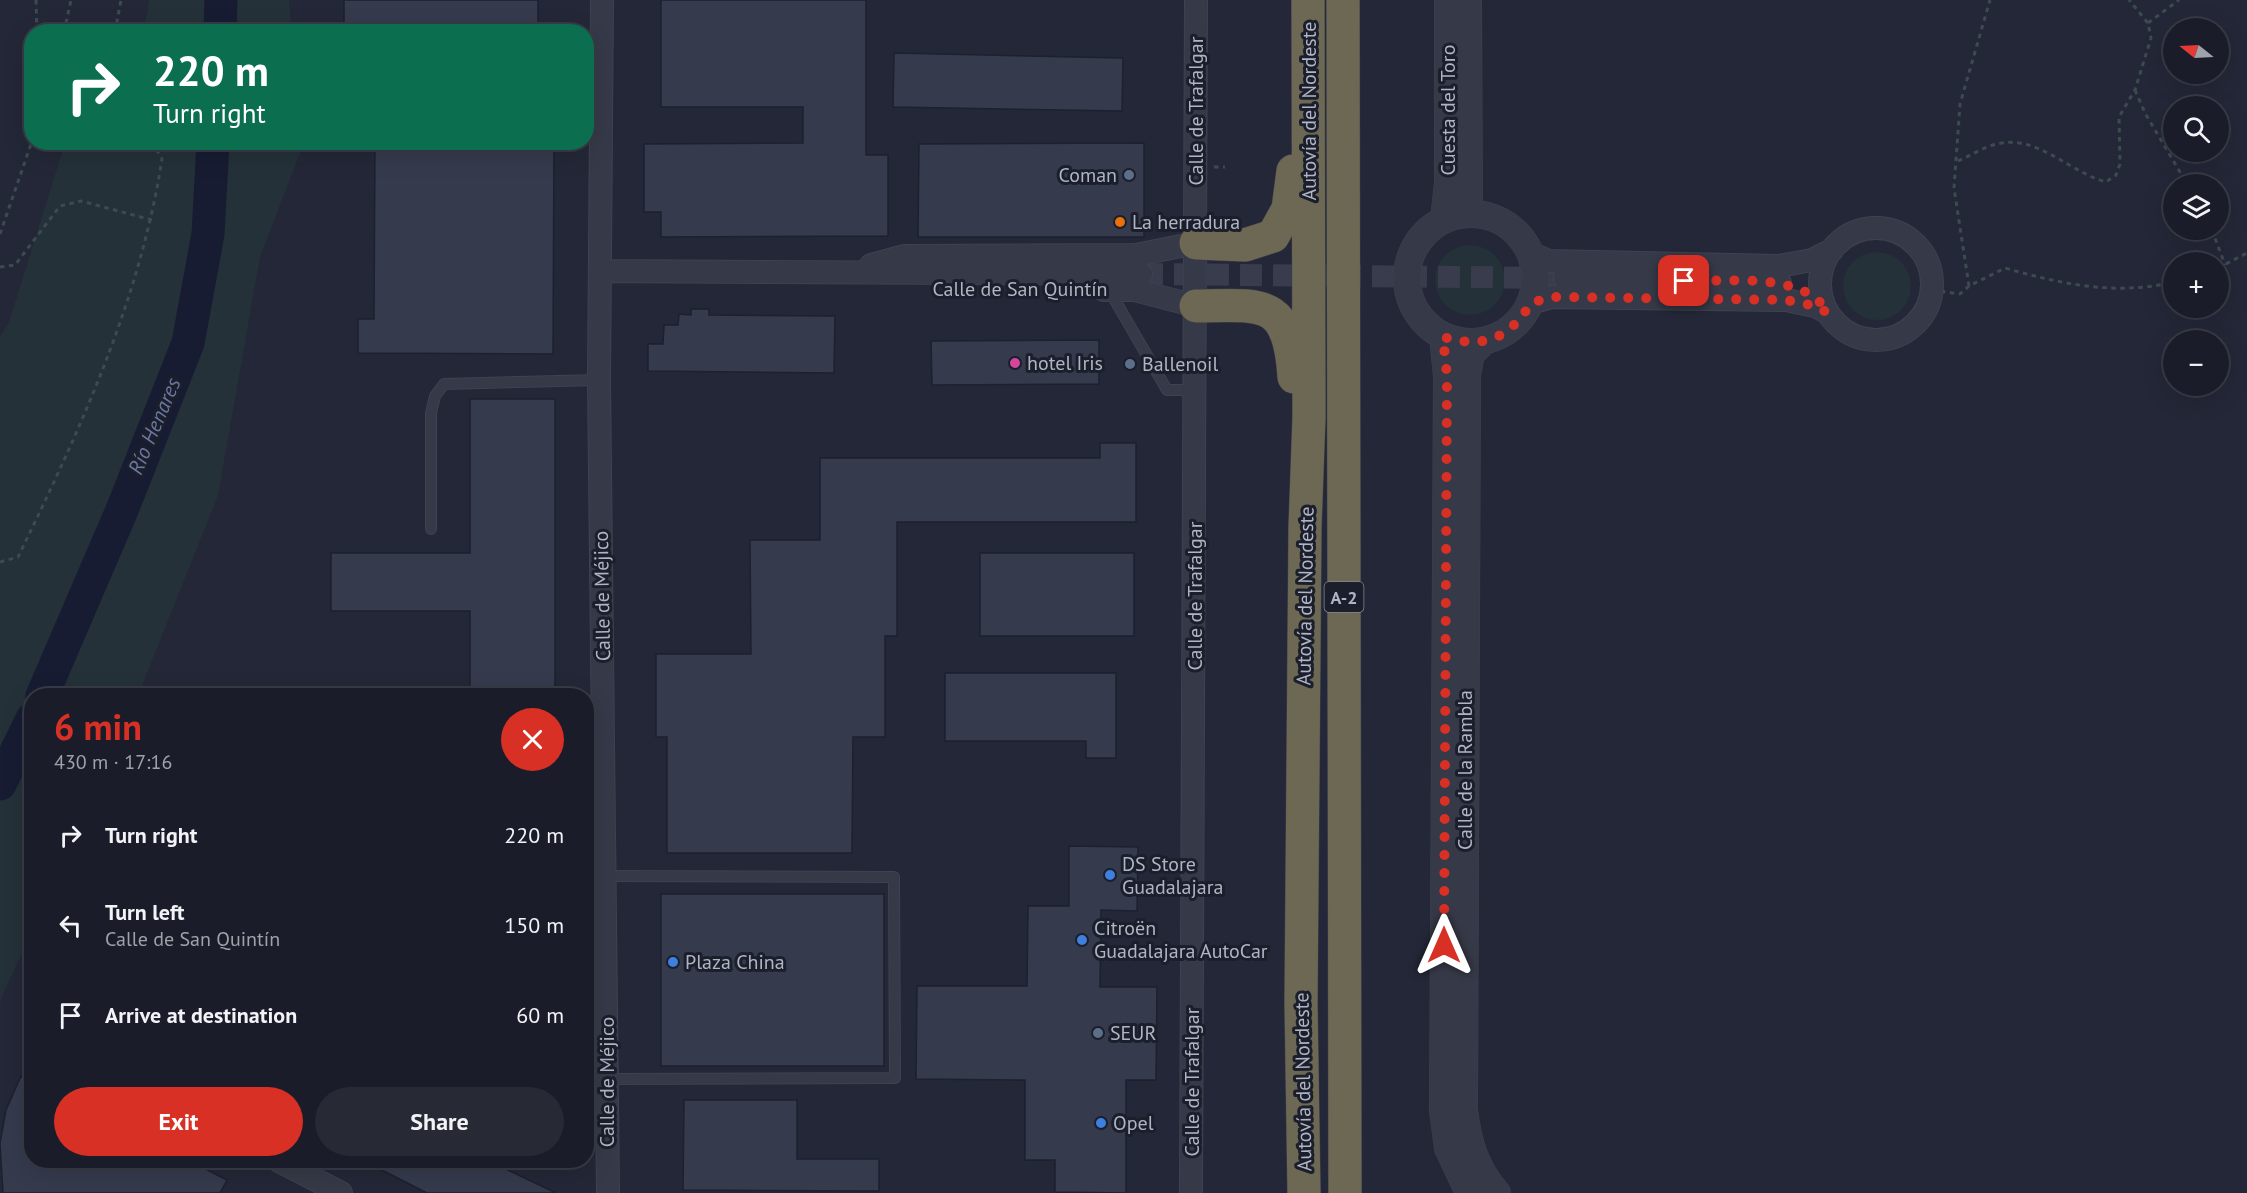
<!DOCTYPE html>
<html lang="en">
<head>
<meta charset="utf-8">
<style>
	body { margin:0; font-family:"PT Sans",sans-serif; background:#272a35; color:#f1f3f6; height:100vh; display:flex; flex-direction:column; font-size:22px; white-space:nowrap }
	* { box-sizing:border-box; margin:0 }
	p { font-size:20px; color:#9fa2a8 }
	.icon { flex:none; width:33px; height:33px; fill:none; stroke:currentColor; stroke-width:2; stroke-linecap:round; stroke-linejoin:round }
	.map { position:relative; flex:1; overflow:hidden }
	.drawer { position:absolute; left:24px; top:688px; width:570px; height:480px; display:flex; flex-direction:column; background:#1a1d29; border-radius:24px; box-shadow:0 6px 24px #0002,0 0 0 2px #383b46 }
	.drawer>* { flex:none }
	.guide { position:absolute; left:24px; top:24px; width:570px; height:126px; border-radius:24px; box-shadow:0 6px 24px #0002,0 0 0 2px #383b46; background:#0b6e4f; color:#fff; overflow:hidden }
	.needle { width:39px; rotate:288deg }
	.controls { position:absolute; left:2163px; top:18px; display:grid; gap:12px }
	.controls a { display:grid; place-items:center; width:66px; height:66px; border-radius:50%; background:#1a1d29; box-shadow:0 6px 24px #0002,0 0 0 2px #383b46; font-size:30px }
	.pin { position:absolute; display:grid; place-items:center; width:51px; height:51px; color:#fff; margin:-26px; border-radius:12px; box-shadow:0 3px 9px #0006 }
	.me { position:absolute; width:66px; margin:-33px; rotate:0deg; stroke-linejoin:round; filter:drop-shadow(0 0 4px #0008) }
	.turn { display:flex; align-items:center; gap:21px; height:126px; padding:0 30px; font-size:27px }
	.turn .icon { width:78px; height:78px; stroke-width:2.5 }
	.turn b { display:block; font-size:42px; line-height:51px }
	.round { display:grid; place-items:center; flex:none; width:63px; height:63px; border-radius:32px; background:#272a35 }
	.headline { display:flex; align-items:center; justify-content:space-between; height:102px; padding:0 30px }
	h1 { font-size:36px; font-weight:700; line-height:45px; color:#d93025 }
	.primary-button { display:flex; gap:12px; margin-top:auto; padding:12px 30px }
	.primary-button a { flex:1; height:69px; border-radius:36px; background:#d93025; color:#fff; font-size:24px; font-weight:700; line-height:69px; text-align:center }
	.primary-button a+a { background:#272a35; color:#f1f3f6 }
	ul { padding:0; list-style:none }
	li { display:flex; align-items:center; gap:18px; height:90px; padding:0 30px }
	li div { flex:1 }
	li b { display:block; font-size:22px }
	li em { font-style:normal }
	.map>svg:first-child { display:block }
	.green { fill:#243138 }
	.lines { fill:none; stroke-linecap:round; stroke-linejoin:round }
	.river { stroke:#171c33; stroke-width:33 }
	.building { fill:#353a4d; stroke:#1d212e; stroke-width:1.5 }
	.minor-tunnel { stroke:#383c4c; stroke-width:22; stroke-dasharray:22 11; stroke-linecap:butt }
	.service-casing { stroke:#3f4251; stroke-width:12 }
	.minor-casing { stroke:#3f4251; stroke-width:24 }
	.tertiary-casing { stroke:#3f4251; stroke-width:28 }
	.motorway-casing { stroke:#3e414f; stroke-width:34 }
	.path { stroke:#3d4b50; stroke-width:3; stroke-dasharray:4.5 4.5; stroke-linecap:butt }
	.service { stroke:#363947; stroke-width:10 }
	.minor { stroke:#363947; stroke-width:22 }
	.tertiary { stroke:#363947; stroke-width:27 }
	.motorway { stroke:#6d6853; stroke-width:33 }
	.route { stroke:#d93025; stroke-width:10; stroke-dasharray:0 18 }
	.service-dot { fill:#5c6f8a; stroke:#1b1f2c; stroke-width:2 }
	.food-dot { fill:#e8710a; stroke:#1b1f2c; stroke-width:2 }
	.hotel-dot { fill:#d1479c; stroke:#1b1f2c; stroke-width:2 }
	.shop-dot { fill:#3f7fe0; stroke:#1b1f2c; stroke-width:2 }
	.labels { text-anchor:middle; dominant-baseline:central; stroke-width:6; stroke-linejoin:round; paint-order:stroke }
	.shield { fill:#1b1f2c; stroke:#848796; stroke-width:1.5 }
	.shield-label { font-size:18px; font-weight:bold; fill:#b1b4c4 }
	.street-label { font-size:20px; fill:#b1b4c4; stroke:#1b1f2c }
	.poi-label { font-size:20px; fill:#b1b4c4; stroke:#1b1f2c; text-anchor:start }
	.water-label { font-size:21px; font-style:italic; fill:#6c77a0; stroke:#1b1f2c }
</style>
</head>
<body>
<div class="map">
<svg width="2247" height="1193" viewBox="0 0 2247 1193">
	<rect width="100%" height="100%" fill="#232737"/>
	<path class="green" d="M 149,0 L 289,0 L 292,31 L 144,31 Z
		M 65,143 L 304,143 L 260,257 L 218,496 L 138,696 L 32,696 L 31,934 L 0,1001 L 0,337 L 9,322 Z
		M1435 280a35 35 0 1 1 70 0a35 35 0 1 1-70 0Z
		M1843 286a34 34 0 1 1 68 0a34 34 0 1 1-68 0Z"/>
	<g class="lines">
		<path class="river" d="M 220,32 L 221,0
			M 42,696 L 122,510 L 188,343 L 208,234 L 213,142
			M 0,784 L 32,719"/>
	</g>
	<path class="building" d="M 344,0 L 538,0 L 538,32 L 344,32 Z
		M 661,0 L 866,0 L 866,155 L 888,155 L 888,236 L 661,237 L 661,212 L 644,212 L 644,144 L 803,143 L 803,107 L 661,107 Z
		M 894,53 L 1123,58 L 1122,111 L 893,107 Z
		M 375,142 L 554,142 L 553,354 L 358,353 L 358,319 L 374,319 Z
		M 1144,143 L 1144,237 L 918,237 L 919,144 Z
		M 691,309 L 709,309 L 709,315 L 835,316 L 834,373 L 648,371 L 648,344 L 663,344 L 664,325 L 678,325 L 679,314 L 691,315 Z
		M 1099,340 L 1099,384 L 932,385 L 931,341 Z
		M 470,399 L 555,399 L 555,696 L 470,696 L 470,611 L 331,611 L 331,553 L 470,553 Z
		M 1100,443 L 1136,443 L 1136,522 L 897,522 L 897,636 L 885,636 L 885,737 L 853,737 L 852,853 L 667,853 L 667,737 L 656,737 L 656,654 L 751,654 L 750,540 L 820,540 L 820,458 L 1100,458 Z
		M 980,553 L 1134,553 L 1134,636 L 980,636 Z
		M 945,673 L 1116,673 L 1116,758 L 1086,758 L 1086,741 L 945,741 Z
		M 1069,846 L 1138,847 L 1137,911 L 1101,910 L 1100,987 L 1157,987 L 1156,1080 L 1126,1080 L 1126,1193 L 1055,1192 L 1055,1160 L 1025,1160 L 1025,1080 L 916,1079 L 917,986 L 1027,986 L 1028,906 L 1069,906 Z
		M 661,894 L 884,894 L 884,1066 L 661,1066 Z
		M 21,1076 L 32,1081 L 32,1161 L 190,1161 L 227,1180 L 220,1193 L 3,1193 L 0,1143 L 6,1110 Z
		M 684,1100 L 797,1100 L 797,1159 L 879,1159 L 879,1191 L 683,1190 Z
		M 364,1161 L 489,1161 L 556,1193 L 427,1193 Z"/>
	<g class="lines">
		<path class="minor-tunnel" d="M 1141,274 L 1565,278"/>
		<defs>
			<path id="service" d="M 1109,290 L 1167,390 L 1196,390
				M 431,529 L 431,413 L 435,396 L 444,384 L 599,380
				M 606,876 L 894,877 L 895,1078 L 607,1079"/>
			<path id="minor" d="M 602,0 L 599,380 L 608,1193
				M1820 284a56 56 0 1 1 112 0a56 56 0 1 1-112 0Z
				M 1530,253 L 1549,261 L 1779,266 L 1812,260 L 1832,250
				M 871,265 L 904,256 L 1136,255 L 1196,243
				M 601,271 L 1141,274
				M 1565,278 L 1780,283
				M 1104,290 L 1134,290 L 1196,306
				M 1531,303 L 1552,297 L 1786,300 L 1815,306 L 1828,313
				M 279,1161 L 341,1193
				M 1191,1193 L 1196,0"/>
			<path id="tertiary" d="M 1468,0 L 1469,214
				M1407 278a64 64 0 1 1 128 0a64 64 0 1 1-128 0Z
				M 1444,219 L 1448,183 L 1448,0
				M 1443,337 L 1447,376 L 1443,1111 L 1448,1148 L 1469,1193
				M 1483,342 L 1471,354 L 1467,375 L 1464,1110 C 1468,1142 1475,1168 1497,1193"/>
			<path id="motorway" d="M 1343,0 L 1345,1193
				M 1196,243 L 1245,245 L 1273,236 L 1288,209 L 1293,171
				M 1196,306 C 1263,305 1289,298 1294,377
				M 1304,1193 L 1301,1003 L 1305,527 L 1309,417 L 1308,0"/>
		</defs>
		<use href="#service" class="service-casing"/>
		<use href="#minor" class="minor-casing"/>
		<use href="#tertiary" class="tertiary-casing"/>
		<use href="#motorway" class="motorway-casing"/>
		<path class="path" d="M 36,0 L 37,32
			M 2148,23 L 2179,0
			M 64,32 L 71,0
			M 115,32 L 121,0
			M 2135,90 L 2145,113 L 2187,184
			M 1958,161 C 1970,156 1983,147 1997,144 C 2037,134 2069,172 2106,182 L 2116,175 L 2120,164 L 2119,117 L 2135,90 L 2151,38 L 2148,23 L 2129,0
			M 1214,167 L 1225,167
			M 2212,230 L 2225,265
			M 0,234 L 32,141
			M 0,267 L 15,265 L 60,206 L 81,201 L 152,220
			M 2218,268 L 2247,253
			M 1969,286 L 1954,188 L 1960,104 L 1990,0
			M 1932,290 L 1960,294 L 1969,286 L 2005,268 C 2061,284 2116,296 2174,282
			M 0,562 L 18,557 C 80,430 140,300 162,159 L 152,142"/>
		<use href="#service" class="service"/>
		<use href="#minor" class="minor"/>
		<use href="#tertiary" class="tertiary"/>
		<use href="#motorway" class="motorway"/>
	</g>
	<g class="lines">
		<path class="route" d="M 1444,945 L 1447,376 L 1443,337 C 1484,349 1509,339 1531,303 L 1552,297 L 1786,300 L 1815,306 L 1828,313 C 1805,271 1728,282 1684,281"/>
	</g>
	<g class="service-dot">
		<circle cx="1129" cy="175" r="6"/>
		<circle cx="1130" cy="364" r="6"/>
		<circle cx="1098" cy="1033" r="6"/>
	</g>
	<circle class="food-dot" cx="1120" cy="222" r="6"/>
	<circle class="hotel-dot" cx="1015" cy="363" r="6"/>
	<g class="shop-dot">
		<circle cx="1110" cy="875" r="6"/>
		<circle cx="1082" cy="940" r="6"/>
		<circle cx="673" cy="962" r="6"/>
		<circle cx="1101" cy="1123" r="6"/>
	</g>
	<g class="labels">
		<rect class="shield" x="1324.5" y="582" width="39" height="30" rx="4.5"/>
		<g class="shield-label">
			<text x="1344" y="597">A-2</text>
		</g>
		<g class="street-label">
			<text transform="translate(1448 110) rotate(-90)">Cuesta del Toro</text>
			<text transform="translate(1196 111) rotate(-90)">Calle de Trafalgar</text>
			<text transform="translate(1309 111) rotate(-90)">Autovía del Nordeste</text>
			<text x="1020" y="289">Calle de San Quintín</text>
			<text transform="translate(602 596) rotate(-91)">Calle de Méjico</text>
			<text transform="translate(1195 596) rotate(-90)">Calle de Trafalgar</text>
			<text transform="translate(1305 596) rotate(-89)">Autovía del Nordeste</text>
			<text transform="translate(1465 770) rotate(-90)">Calle de la Rambla</text>
			<text transform="translate(607 1082) rotate(-90)">Calle de Méjico</text>
			<text transform="translate(1192 1082) rotate(-90)">Calle de Trafalgar</text>
			<text transform="translate(1303 1082) rotate(-91)">Autovía del Nordeste</text>
		</g>
		<g class="poi-label">
			<text x="1117" y="175" text-anchor="end">Coman</text>
			<text x="1132" y="222">La herradura</text>
			<text x="1027" y="363">hotel Iris</text>
			<text x="1142" y="364">Ballenoil</text>
			<text x="1122" y="864">DS Store<tspan x="1122" dy="23">Guadalajara</tspan></text>
			<text x="1094" y="928">Citroën<tspan x="1094" dy="23">Guadalajara AutoCar</tspan></text>
			<text x="685" y="962">Plaza China</text>
			<text x="1110" y="1033">SEUR</text>
			<text x="1113" y="1123">Opel</text>
		</g>
		<g class="water-label">
			<text transform="translate(154 426) rotate(-67)">Río Henares</text>
		</g>
	</g>
</svg>
<div class="controls">
<a><svg class="needle" viewBox="-14 -14 28 28"><path d="M0-13l5 13h-10z" fill="#e53935"/><path d="M0 13l5-13h-10z" fill="#9fa2a8"/></svg></a>
<a><svg class="icon" aria-label="search" viewBox="0 0 24 24"><circle cx="10" cy="10" r="6"/><path d="M15 15l6 6"/></svg></a>
<a><svg class="icon" aria-label="layers" viewBox="0 0 24 24"><path d="M12 4l9 5-9 5-9-5zM3 14l9 5 9-5"/></svg></a>
<a>+</a>
<a>−</a>
</div>
<div class="pin" style="left:1684px;top:281px;background:#d93025"><svg class="icon" aria-label="arrive" viewBox="0 0 24 24"><path d="M6 21V4h12l-3 4 3 4H6"/></svg></div>
<svg class="me" style="left:1444px;top:945px" viewBox="-20 -20 40 40"><path d="M0-17L14 15 0 8-14 15z" fill="#d93025" stroke="#fff" stroke-width="4"/></svg>
<div class="guide">
<div class="turn"><svg class="icon" aria-label="right" viewBox="0 0 24 24"><path d="M7 20v-9h11M14 6l5 5-5 5"/></svg><div><b>220 m</b>Turn right</div></div>
</div>
<section class="drawer">
<div class="headline"><div><h1>6 min</h1><p>430 m · 17:16</p></div><a class="round" style="background:#d93025;color:#fff"><svg class="icon" aria-label="close" viewBox="0 0 24 24"><path d="M6 6l12 12M18 6L6 18"/></svg></a></div>
<ul>
<li><svg class="icon" aria-label="right" viewBox="0 0 24 24"><path d="M7 20v-9h11M14 6l5 5-5 5"/></svg><div><b>Turn right</b></div><em>220 m</em></li>
<li><svg class="icon" aria-label="left" viewBox="0 0 24 24"><path d="M17 20v-9H6M10 6l-5 5 5 5"/></svg><div><b>Turn left</b><p>Calle de San Quintín</p></div><em>150 m</em></li>
<li><svg class="icon" aria-label="arrive" viewBox="0 0 24 24"><path d="M6 21V4h12l-3 4 3 4H6"/></svg><div><b>Arrive at destination</b></div><em>60 m</em></li>
</ul>
<div class="primary-button"><a>Exit</a><a>Share</a></div>
</section>
</div>
</body>
</html>
